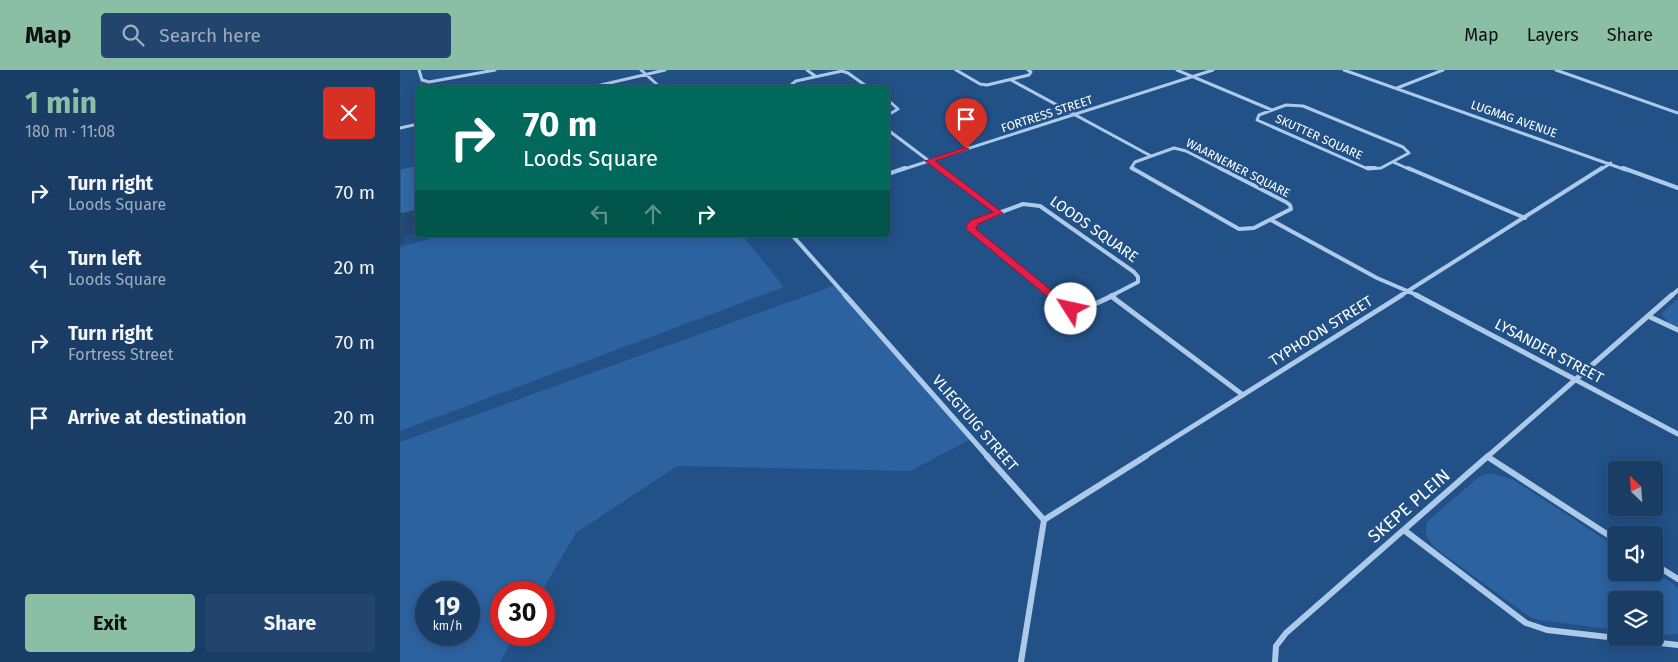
<!DOCTYPE html>
<html lang="en">
<head>
<meta charset="utf-8">
<style>
	body { margin:0; font-family:"Fira Sans",sans-serif; background:#23446c; color:#f1f3f6; height:100vh; display:flex; flex-direction:column; font-size:19px; white-space:nowrap }
	* { box-sizing:border-box; margin:0 }
	p { font-size:16px; color:#9faebf }
	.icon { flex:none; width:28px; height:28px; fill:none; stroke:currentColor; stroke-width:2; stroke-linecap:round; stroke-linejoin:round }
	.map { position:relative; flex:1; overflow:hidden }
	.side { display:flex; flex-direction:column; background:#1a3d66; width:400px }
	.side>* { flex:none }
	.banner { position:absolute; left:15px; top:15px; width:475px; height:152px; border-radius:5px; box-shadow:0 2px 12px #0003,0 0 0 1px #38567a; background:#00695c; color:#fff; overflow:hidden }
	.needle { width:32px; rotate:335deg }
	.fabs { position:absolute; left:1208px; top:391px; display:grid; gap:10px }
	.fabs a { display:grid; place-items:center; width:55px; height:55px; border-radius:5px; background:#1a3d66; box-shadow:0 2px 12px #0003,0 0 0 1px #38567a; font-size:25px }
	.speed { position:absolute; left:15px; top:511px; display:flex; gap:10px; font-size:25px; font-weight:700; text-align:center }
	.speed>* { display:grid; place-content:center; width:65px; height:65px; border-radius:50%; background:#1a3d66; box-shadow:0 2px 12px #0003,0 0 0 1px #38567a; line-height:1 }
	.speed small { font-size:12px; font-weight:400 }
	.speed .limit { border:8px solid #d22; background:#fff; color:#111 }
	.pin { position:absolute; display:grid; place-items:center; width:42px; height:42px; color:#fff; margin:-51px -21px; border-radius:50% 50% 50% 0; rotate:-45deg; box-shadow:0 0 5px #0007 }
	.pin .icon { rotate:45deg }
	.me { position:absolute; width:55px; margin:-28px; rotate:305deg; stroke-linejoin:round; filter:drop-shadow(0 0 4px #0008) }
	.turn { display:flex; align-items:center; gap:18px; height:105px; padding:0 25px; font-size:22px }
	.turn .icon { width:65px; height:65px; stroke-width:2.5 }
	.turn b { display:block; font-size:35px; line-height:42px }
	.lanes { display:flex; align-items:center; height:48px; padding:0 25px; background:#0003; justify-content:center; gap:25px; direction:ltr }
	.lanes .off { opacity:.35 }
	.round { display:grid; place-items:center; flex:none; width:52px; height:52px; border-radius:5px; background:#23446c }
	.head { display:flex; align-items:center; justify-content:space-between; height:85px; padding:0 25px }
	h1 { font-size:30px; font-weight:700; line-height:38px; color:#8abfa5 }
	.action { display:flex; gap:10px; margin-top:auto; padding:10px 25px }
	.action a { flex:1; height:58px; border-radius:5px; background:#8abfa5; color:#111; font-size:20px; font-weight:700; line-height:58px; text-align:center }
	.action a+a { background:#23446c; color:#f1f3f6 }
	ul { padding:0; list-style:none }
	li { display:flex; align-items:center; gap:15px; height:75px; padding:0 25px }
	li div { flex:1 }
	li b { display:block; font-size:19px }
	li em { font-style:normal }
	header { display:flex; align-items:center; gap:30px; box-sizing:border-box; height:70px; padding:0 25px; background:#8abfa5; color:#111 }
	header strong { font-size:24px }
	nav { display:flex; gap:28px; margin-inline-start:auto; font-size:18px }
	.search { width:350px; height:45px; background:#23446c; display:flex; align-items:center; gap:12px; box-sizing:border-box; padding:0 18px; border-radius:5px; color:#9faebf; font-size:19px }
	main { display:flex; flex:1; min-height:0 }
	.map>svg:first-child { display:block }
	.green { fill:#2c62a0; fill-rule:evenodd }
	.lines { fill:none; stroke-linecap:round; stroke-linejoin:round }
	.minor-far3 { stroke:#adcaea; stroke-width:3 }
	.minor-far2 { stroke:#adcaea; stroke-width:4 }
	.minor-far1 { stroke:#adcaea; stroke-width:5 }
	.minor { stroke:#adcaea; stroke-width:6 }
	.shaded-wall { fill:#234974 }
	.building { fill:#3268a5; stroke:#234974 }
	.route { fill:#e11d48; stroke:#92132f }
	.labels { text-anchor:middle; dominant-baseline:central; stroke-width:5; stroke-linejoin:round; paint-order:stroke }
	.far-street-label { font-size:12px; fill:#fff; stroke:#225188 }
	.street-label { font-size:15px; fill:#fff; stroke:#225188 }
	.near-street-label { font-size:18px; fill:#fff; stroke:#225188 }
</style>
</head>
<body>
<header>
<strong>Map</strong>
<div class="search"><svg class="icon" aria-label="search" viewBox="0 0 24 24"><circle cx="10" cy="10" r="6"/><path d="M15 15l6 6"/></svg>Search here</div>
<nav><a>Map</a><a>Layers</a><a>Share</a></nav>
</header>
<main>
<section class="side">
<div class="head"><div><h1>1 min</h1><p>180 m · 11:08</p></div><a class="round" style="background:#d93025;color:#fff"><svg class="icon" aria-label="close" viewBox="0 0 24 24"><path d="M6 6l12 12M18 6L6 18"/></svg></a></div>
<ul>
<li><svg class="icon" aria-label="right" viewBox="0 0 24 24"><path d="M7 20v-9h11M14 6l5 5-5 5"/></svg><div><b>Turn right</b><p>Loods Square</p></div><em>70 m</em></li>
<li><svg class="icon" aria-label="left" viewBox="0 0 24 24"><path d="M17 20v-9H6M10 6l-5 5 5 5"/></svg><div><b>Turn left</b><p>Loods Square</p></div><em>20 m</em></li>
<li><svg class="icon" aria-label="right" viewBox="0 0 24 24"><path d="M7 20v-9h11M14 6l5 5-5 5"/></svg><div><b>Turn right</b><p>Fortress Street</p></div><em>70 m</em></li>
<li><svg class="icon" aria-label="arrive" viewBox="0 0 24 24"><path d="M6 21V4h12l-3 4 3 4H6"/></svg><div><b>Arrive at destination</b></div><em>20 m</em></li>
</ul>
<div class="action"><a>Exit</a><a>Share</a></div>
</section>
<div class="map">
<svg width="1278" height="592" viewBox="0 0 1278 592">
	<rect width="100%" height="100%" fill="#225188"/>
	<path class="green" d="M 43,165 L 342,165 L 384,217 L 0,361 L 0,177 Z
		M 436,215 L 573,368 L 510,401 L 277,396 L 176,463 L 141,522 L 101,522 L 101,565 L 116,565 L 100,592 L 0,592 L 0,372 ZM 26,522 L 69,522 L 69,565 L 26,565 Z
		M 1278,229 L 1278,257 L 1269,253 L 1262,245 L 1263,242 Z
		M 1090,403 L 1112,409 L 1216,477 L 1216,502 L 1254,501 L 1276,516 L 1278,518 L 1278,564 L 1254,565 L 1254,530 L 1216,530 L 1216,560 L 1139,550 L 1130,547 L 1035,478 C 1028,469 1023,462 1028,451 L 1080,406 Z"/>
	<g class="lines">
		<path class="minor-far3" d="M 19,0 L 22,10 L 29,12 L 95,0
			M 241,0 L 261,18
			M 407,0 L 415,6
			M 556,0 L 580,14 L 587,15 L 629,5 L 631,2 L 628,0
			M 777,0 L 872,40
			M 944,0 L 1226,100
			M 1156,0 L 1278,43
			M 611,10 L 751,86
			M 188,18 L 265,0
			M 393,18 L 392,14 L 396,11 L 442,1 L 448,3 L 469,18
			M 997,18 L 1043,0
			M 488,30 L 498,39 L 488,45
			M 886,35 L 903,36 L 1003,77 L 1009,83 L 981,98 L 968,99 L 857,50 L 859,45 Z
			M 0,58 L 18,54
			M 488,60 L 541,100
			M 993,92 L 1011,100
			M 501,100 L 813,0
			M 734,100 L 731,98 L 735,92 L 774,78 L 786,81 L 823,100
			M 1200,100 L 1211,93"/>
		<path class="minor-far2" d="M 539,98 L 599,143
			M 732,98 L 839,159 L 854,158 L 891,139 L 890,135 L 886,132 L 820,98
			M 967,98 L 975,98
			M 1008,98 L 1125,148
			M 1223,98 L 1278,118
			M 488,104 L 505,98
			M 871,150 L 977,208 L 1019,226
			M 392,165 L 446,226
			M 652,226 L 571,160 L 571,156 L 577,151 L 623,134 L 640,136 L 734,202 L 738,207 L 738,212 L 711,226
			M 1000,226 L 1202,98
			M 1271,226 L 1278,220"/>
		<path class="minor-far1" d="M 445,225 L 588,387
			M 651,225 C 677,246 686,238 714,225
			M 1016,225 L 1278,364
			M 711,226 L 843,325
			M 1248,246 L 1278,260
			M 744,387 L 1002,225
			M 1087,387 L 1272,225"/>
		<path class="minor" d="M 587,386 L 644,450 L 621,592
			M 1088,387 L 1216,470
			M 644,450 L 746,386
			M 1004,460 L 1126,553 L 1147,560 L 1278,575
			M 1254,494 L 1278,509
			M 875,592 L 876,576 L 886,563 L 1088,386"/>
	</g>
	<path class="shaded-wall" d="M 18,140 L 18,162 L 3,166 L 4,172 L 0,173 L 0,144 Z"/>
	<path class="building" d="M 18,95 L 18,140 L 0,144 L 0,99 Z"/>
	<path class="route" d="M 563,78 L 569,79 L 535,91 L 603,143 L 578,154 L 576,159 L 667,233 L 676,239 L 674,241 L 671,242 L 660,237 L 567,160 L 566,156 L 571,150 L 593,142 L 525,91 Z"/>
	<g class="labels">
		<g class="far-street-label">
			<text transform="translate(647 44) rotate(-18)">FORTRESS STREET</text>
			<text transform="translate(1114 49) rotate(19)">LUGMAG AVENUE</text>
			<text transform="translate(919 67) rotate(24)">SKUTTER SQUARE</text>
			<text transform="translate(838 98) rotate(27)">WAARNEMER SQUARE</text>
		</g>
		<g class="street-label">
			<text transform="translate(694 159) rotate(35)">LOODS SQUARE</text>
			<text transform="translate(921 261) rotate(-32)">TYPHOON STREET</text>
			<text transform="translate(1149 281) rotate(28)">LYSANDER STREET</text>
			<text transform="translate(575 353) rotate(49)">VLIEGTUIG STREET</text>
		</g>
		<g class="near-street-label">
			<text transform="translate(1009 436) rotate(-41)">SKEPE PLEIN</text>
		</g>
	</g>
</svg>
<div class="fabs">
<a><svg class="needle" viewBox="-14 -14 28 28"><path d="M0-13l5 13h-10z" fill="#e53935"/><path d="M0 13l5-13h-10z" fill="#9faebf"/></svg></a>
<a><svg class="icon" aria-label="sound" viewBox="0 0 24 24"><path d="M4 9h4l5-4v14l-5-4H4zM17 9q2 3 0 6"/></svg></a>
<a><svg class="icon" aria-label="layers" viewBox="0 0 24 24"><path d="M12 4l9 5-9 5-9-5zM3 14l9 5 9-5"/></svg></a>
</div>
<div class="speed"><div>19<small>km/h</small></div><div class="limit">30</div></div>
<div class="pin" style="left:566px;top:79px;background:#d93025"><svg class="icon" aria-label="arrive" viewBox="0 0 24 24"><path d="M6 21V4h12l-3 4 3 4H6"/></svg></div>
<svg class="me" style="left:671px;top:239px" viewBox="-20 -20 40 40"><circle r="19" fill="#fff"/><path d="M0-13L10 11 0 6-10 11z" fill="#e11d48"/></svg>
<div class="banner">
<div class="turn"><svg class="icon" aria-label="right" viewBox="0 0 24 24"><path d="M7 20v-9h11M14 6l5 5-5 5"/></svg><div><b>70 m</b>Loods Square</div></div>
<div class="lanes"><svg class="icon off" aria-label="left" viewBox="0 0 24 24"><path d="M17 20v-9H6M10 6l-5 5 5 5"/></svg><svg class="icon off" aria-label="ahead" viewBox="0 0 24 24"><path d="M12 20V5M6 11l6-6 6 6"/></svg><svg class="icon" aria-label="right" viewBox="0 0 24 24"><path d="M7 20v-9h11M14 6l5 5-5 5"/></svg></div>
</div>
</div>
</main>
</body>
</html>
